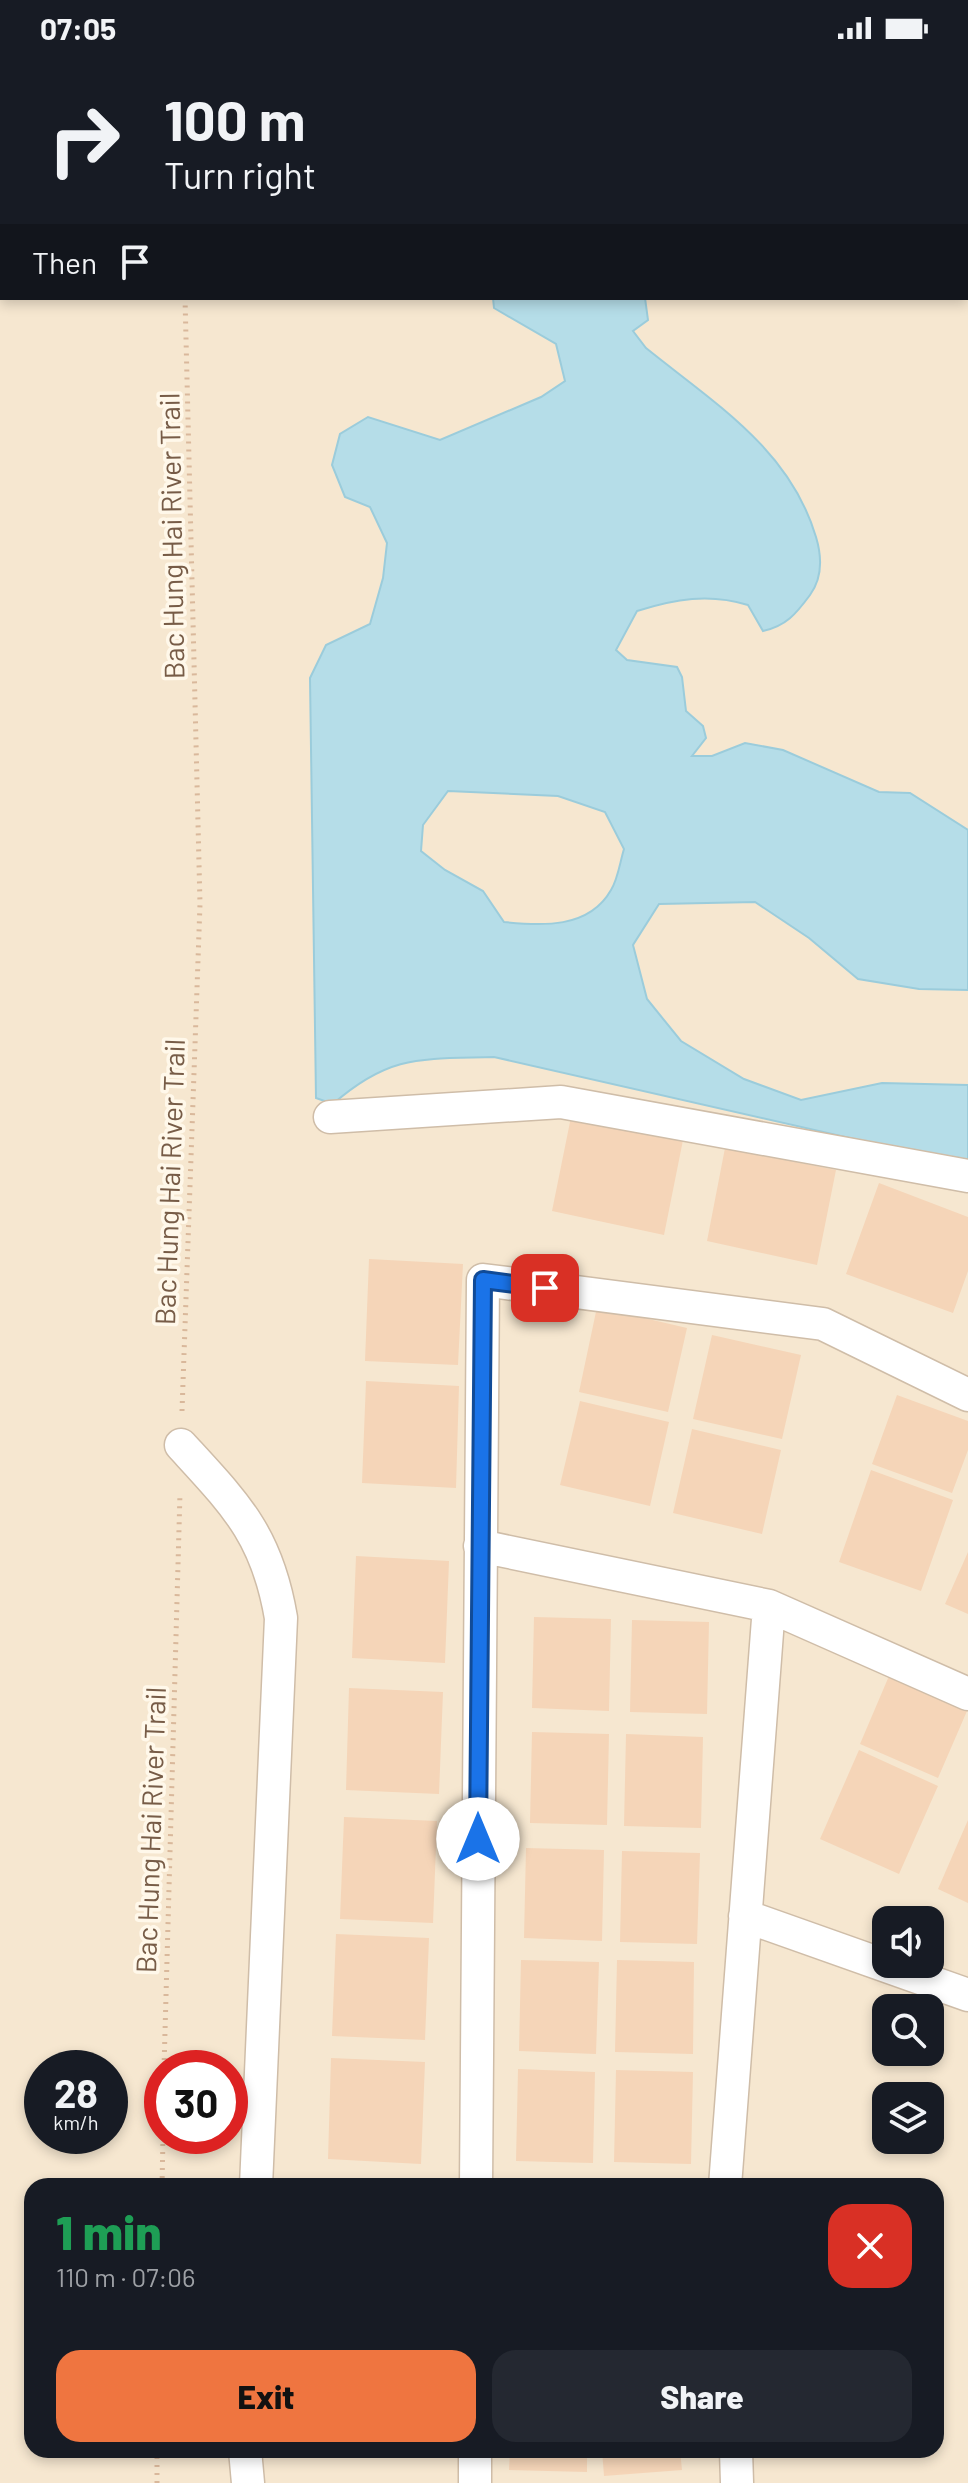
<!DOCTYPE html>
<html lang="en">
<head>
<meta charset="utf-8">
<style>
	body { margin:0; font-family:Barlow,sans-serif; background:#242831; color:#f1f3f6; height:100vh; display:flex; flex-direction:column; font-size:30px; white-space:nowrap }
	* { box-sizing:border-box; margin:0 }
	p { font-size:26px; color:#9ea1a6 }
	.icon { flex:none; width:44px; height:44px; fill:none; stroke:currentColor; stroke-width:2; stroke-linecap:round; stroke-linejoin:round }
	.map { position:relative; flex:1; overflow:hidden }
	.details { position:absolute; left:24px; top:2122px; width:920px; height:280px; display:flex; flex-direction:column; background:#171b24; border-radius:24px; box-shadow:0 4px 12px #0003 }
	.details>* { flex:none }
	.hud { position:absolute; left:0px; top:0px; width:968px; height:244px; box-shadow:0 4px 12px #0003; background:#171b24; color:#f1f3f6; overflow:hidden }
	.fabs { position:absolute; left:872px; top:1850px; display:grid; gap:16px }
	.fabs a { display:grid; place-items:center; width:72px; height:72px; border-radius:16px; background:#171b24; box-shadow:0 4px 12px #0003; font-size:40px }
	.speed { position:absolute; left:24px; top:1994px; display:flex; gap:16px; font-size:40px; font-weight:700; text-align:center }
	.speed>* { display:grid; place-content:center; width:104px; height:104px; border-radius:50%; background:#171b24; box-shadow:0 4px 12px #0003; line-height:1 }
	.speed small { font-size:20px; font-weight:400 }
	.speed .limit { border:12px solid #d22; background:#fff; color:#111 }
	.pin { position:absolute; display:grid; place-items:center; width:68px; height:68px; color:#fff; margin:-34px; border-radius:16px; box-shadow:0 4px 12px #0006 }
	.me { position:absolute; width:88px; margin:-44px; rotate:0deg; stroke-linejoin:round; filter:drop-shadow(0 0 6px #0008) }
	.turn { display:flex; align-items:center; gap:28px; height:168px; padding:0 32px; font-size:36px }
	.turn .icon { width:104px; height:104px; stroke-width:2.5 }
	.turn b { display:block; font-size:56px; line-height:68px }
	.then { display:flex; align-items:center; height:76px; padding:0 32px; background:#0003; gap:16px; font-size:30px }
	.round { display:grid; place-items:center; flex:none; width:84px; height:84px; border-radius:24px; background:#242831 }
	.headline { display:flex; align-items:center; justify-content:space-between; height:136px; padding:0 32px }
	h1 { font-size:48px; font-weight:800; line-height:60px; color:#1e9e55 }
	.primary-button { display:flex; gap:16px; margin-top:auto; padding:16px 32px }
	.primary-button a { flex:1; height:92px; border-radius:24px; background:#ef7540; color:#111; font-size:32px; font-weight:800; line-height:92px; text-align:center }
	.primary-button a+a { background:#242831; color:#f1f3f6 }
	.status { display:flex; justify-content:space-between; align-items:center; height:56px; padding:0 40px; background:#171b24; direction:ltr }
	.status svg { height:22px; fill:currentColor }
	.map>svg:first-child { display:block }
	.residential { fill:#f6e7d0; fill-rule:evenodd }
	.water { fill:#b5dde8; stroke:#9bccdb; stroke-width:2; fill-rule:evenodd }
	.building { fill:#f5d5b8 }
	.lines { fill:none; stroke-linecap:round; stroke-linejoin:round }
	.minor-casing { stroke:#cfbda8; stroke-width:35 }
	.path { stroke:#d9b89b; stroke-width:5; stroke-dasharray:2 6; stroke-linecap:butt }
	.minor { stroke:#fff; stroke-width:32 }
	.route-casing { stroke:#114b97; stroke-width:20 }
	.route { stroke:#1a73e8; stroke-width:14 }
	.labels { text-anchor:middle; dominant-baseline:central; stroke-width:7; stroke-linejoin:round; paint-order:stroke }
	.street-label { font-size:28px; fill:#775c47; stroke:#fff8ea }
</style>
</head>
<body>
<div class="status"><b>07:05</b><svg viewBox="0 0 49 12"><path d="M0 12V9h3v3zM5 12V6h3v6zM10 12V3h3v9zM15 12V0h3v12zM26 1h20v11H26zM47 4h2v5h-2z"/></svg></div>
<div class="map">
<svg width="968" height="2427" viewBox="0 0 968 2427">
	<rect width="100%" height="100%" fill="#fef5e2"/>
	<path class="residential" d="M 0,0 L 968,0 L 968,2427 L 0,2427 ZM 2,2 L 966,2 L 966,242 L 2,242 ZM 886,1864 L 930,1864 L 930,1908 L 886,1908 ZM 886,1952 L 930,1952 L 930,1996 L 886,1996 ZM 42,2012 L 110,2012 L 110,2080 L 42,2080 ZM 162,2012 L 230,2012 L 230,2080 L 162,2080 ZM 886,2040 L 930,2040 L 930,2084 L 886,2084 ZM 32,2130 L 936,2130 L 936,2394 L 32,2394 Z"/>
	<path class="water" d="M 329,0 L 718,0 L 329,2 Z
		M 493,242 L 645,242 L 648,264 L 633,275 L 646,292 C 714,347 790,393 816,481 C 822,501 823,521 810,539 C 796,558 786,570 763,575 L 748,549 C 709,537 675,543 637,555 L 616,594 L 627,604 L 677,611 L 682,621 L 686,655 L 703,670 L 706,682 L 692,700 L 712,700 L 745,687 L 783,694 L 879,736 L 910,737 L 968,774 L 968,934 L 919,933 L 858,923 L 809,882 L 755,846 L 659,848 L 633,889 L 647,943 L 681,985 L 744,1023 L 801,1044 L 882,1027 L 968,1029 L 968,1109 L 494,1001 C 422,1003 390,998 333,1048 L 316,1042 L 310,622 L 326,589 L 370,568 L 383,522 L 387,487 L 370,451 L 345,441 L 332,409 L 340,378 L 368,361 L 440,384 L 541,341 L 565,325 L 556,288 L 494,252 ZM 448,735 L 558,740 L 605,756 L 624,793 C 620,806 618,823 611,834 C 589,873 541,870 504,866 L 483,835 L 445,814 L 421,795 L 423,769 Z"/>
	<path class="building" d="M 571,1061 L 683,1084 L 664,1179 L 552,1155 Z
		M 725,1092 L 836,1114 L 817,1209 L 707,1185 Z
		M 879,1127 L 968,1161 L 968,1215 L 953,1257 L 846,1218 Z
		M 369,1203 L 463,1208 L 458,1309 L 365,1305 Z
		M 597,1251 L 687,1272 L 668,1356 L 579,1336 Z
		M 712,1279 L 801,1299 L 782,1383 L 693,1363 Z
		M 366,1325 L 459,1330 L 456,1432 L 362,1427 Z
		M 897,1339 L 968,1365 L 968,1394 L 952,1437 L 872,1408 Z
		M 580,1345 L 669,1366 L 650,1450 L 560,1429 Z
		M 692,1373 L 781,1394 L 762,1478 L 673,1457 Z
		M 871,1414 L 953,1444 L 921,1535 L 839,1506 Z
		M 968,1496 L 968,1558 L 945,1548 Z
		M 356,1500 L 449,1505 L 445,1607 L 352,1602 Z
		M 534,1561 L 611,1563 L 609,1655 L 532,1652 Z
		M 632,1564 L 709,1566 L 707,1658 L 630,1656 Z
		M 889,1620 L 967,1655 L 938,1722 L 860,1688 Z
		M 349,1632 L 443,1636 L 439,1738 L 346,1734 Z
		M 532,1676 L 609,1678 L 607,1769 L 530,1767 Z
		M 626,1678 L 703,1681 L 701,1772 L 624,1770 Z
		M 859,1694 L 938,1730 L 899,1818 L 820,1783 Z
		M 344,1761 L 437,1765 L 433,1867 L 340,1863 Z
		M 968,1764 L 968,1847 L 938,1833 Z
		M 526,1792 L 604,1794 L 602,1885 L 524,1882 Z
		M 622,1795 L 700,1797 L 697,1888 L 620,1886 Z
		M 336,1878 L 429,1882 L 425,1984 L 332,1980 Z
		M 521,1904 L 599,1906 L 596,1998 L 519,1995 Z
		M 617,1904 L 694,1906 L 693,1998 L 615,1996 Z
		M 331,2002 L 425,2006 L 421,2108 L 328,2103 Z
		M 518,2013 L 595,2016 L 593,2107 L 516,2105 Z
		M 616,2014 L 693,2016 L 691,2108 L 614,2106 Z
		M 510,2394 L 587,2394 L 587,2416 L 509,2414 Z
		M 602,2394 L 680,2394 L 682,2414 L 604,2420 Z"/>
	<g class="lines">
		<defs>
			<path id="minor" d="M 330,1061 L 561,1046 L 968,1120
				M 181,1389 C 236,1449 267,1479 281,1562 L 256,2130
				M 480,1490 L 769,1550 L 968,1638
				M 745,1860 L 968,1939
				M 476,2130 L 483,1224 L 823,1268 L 968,1339
				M 725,2130 L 769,1550
				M 245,2394 L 248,2427
				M 736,2394 L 737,2427
				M 475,2427 L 475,2394"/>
		</defs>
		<use href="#minor" class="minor-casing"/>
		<path class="path" d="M 178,0 L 178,2
			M 182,1355 L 200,848 L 185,242
			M 164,2012 L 180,1437
			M 162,2130 L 163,2080
			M 157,2427 L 157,2394"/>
		<use href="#minor" class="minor"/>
	</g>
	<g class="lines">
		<defs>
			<path id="route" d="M 478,1783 L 483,1224 L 545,1232"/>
		</defs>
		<use href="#route" class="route-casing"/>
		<use href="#route" class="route"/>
	</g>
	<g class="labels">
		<g class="street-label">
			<text transform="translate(171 480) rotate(-91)">Bac Hung Hai River Trail</text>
			<text transform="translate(169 1126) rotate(-88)">Bac Hung Hai River Trail</text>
			<text transform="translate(150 1774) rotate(-88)">Bac Hung Hai River Trail</text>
		</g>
	</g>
</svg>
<div class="fabs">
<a><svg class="icon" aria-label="sound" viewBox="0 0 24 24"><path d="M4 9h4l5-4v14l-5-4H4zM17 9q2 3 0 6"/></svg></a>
<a><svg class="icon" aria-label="search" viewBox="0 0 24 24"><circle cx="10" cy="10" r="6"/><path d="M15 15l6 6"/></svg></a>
<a><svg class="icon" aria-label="layers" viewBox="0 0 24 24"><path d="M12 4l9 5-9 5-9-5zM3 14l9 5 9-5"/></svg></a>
</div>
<div class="speed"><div>28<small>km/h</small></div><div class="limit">30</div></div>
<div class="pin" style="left:545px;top:1232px;background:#d93025"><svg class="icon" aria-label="arrive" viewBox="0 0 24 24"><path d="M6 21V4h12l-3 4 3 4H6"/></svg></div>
<svg class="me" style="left:478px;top:1783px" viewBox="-20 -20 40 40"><circle r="19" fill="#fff"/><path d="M0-13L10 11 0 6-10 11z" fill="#1a73e8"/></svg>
<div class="hud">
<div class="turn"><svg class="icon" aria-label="right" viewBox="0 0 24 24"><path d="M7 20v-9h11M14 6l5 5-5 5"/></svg><div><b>100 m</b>Turn right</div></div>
<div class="then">Then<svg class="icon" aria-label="arrive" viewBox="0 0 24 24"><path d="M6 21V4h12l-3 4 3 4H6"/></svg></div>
</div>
<section class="details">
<div class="headline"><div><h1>1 min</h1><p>110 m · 07:06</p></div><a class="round" style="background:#d93025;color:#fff"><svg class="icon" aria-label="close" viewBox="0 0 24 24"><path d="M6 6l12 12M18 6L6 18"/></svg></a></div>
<div class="primary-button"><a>Exit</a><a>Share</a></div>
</section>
</div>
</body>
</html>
